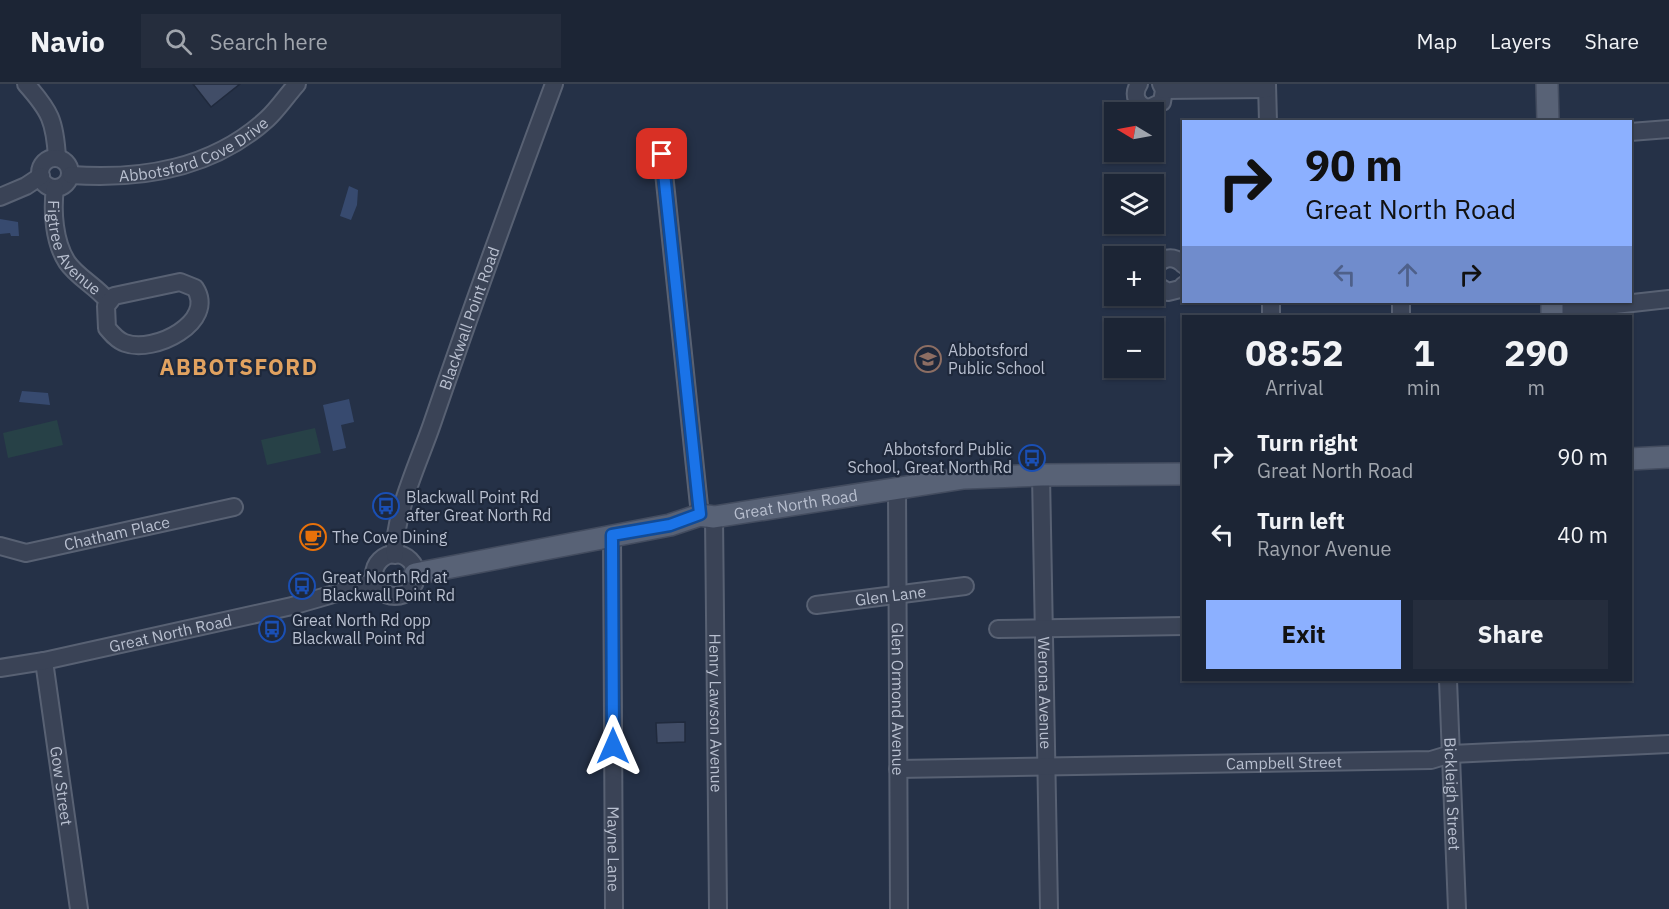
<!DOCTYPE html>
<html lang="en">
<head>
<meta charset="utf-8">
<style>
	body { margin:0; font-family:"IBM Plex Sans",sans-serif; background:#252d3d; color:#f1f3f6; height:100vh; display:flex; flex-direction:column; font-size:22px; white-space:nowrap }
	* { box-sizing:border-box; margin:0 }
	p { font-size:20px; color:#a0a5ad }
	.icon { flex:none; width:33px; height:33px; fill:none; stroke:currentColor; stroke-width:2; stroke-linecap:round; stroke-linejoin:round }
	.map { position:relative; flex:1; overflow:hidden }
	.drawer { position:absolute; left:1182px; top:231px; width:450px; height:366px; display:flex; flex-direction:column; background:#1c2535; border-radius:0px; box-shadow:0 2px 4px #0004,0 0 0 2px #3a4250 }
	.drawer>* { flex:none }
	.guide { position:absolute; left:1182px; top:36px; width:450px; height:183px; border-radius:0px; box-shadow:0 2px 4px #0004,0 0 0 2px #3a4250; background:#8cb0ff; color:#111; overflow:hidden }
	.needle { width:39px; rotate:280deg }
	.controls { position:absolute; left:1104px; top:18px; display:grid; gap:12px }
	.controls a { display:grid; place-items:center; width:60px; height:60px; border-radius:0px; background:#1c2535; box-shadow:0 2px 4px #0004,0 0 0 2px #3a4250; font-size:30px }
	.pin { position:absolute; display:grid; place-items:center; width:51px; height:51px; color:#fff; margin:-26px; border-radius:12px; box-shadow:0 3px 9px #0006 }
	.me { position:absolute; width:66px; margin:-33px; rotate:0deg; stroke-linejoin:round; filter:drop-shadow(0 0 4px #0008) }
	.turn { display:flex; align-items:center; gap:21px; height:126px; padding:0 24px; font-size:27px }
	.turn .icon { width:78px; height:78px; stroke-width:2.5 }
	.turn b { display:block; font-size:42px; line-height:51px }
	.lanes { display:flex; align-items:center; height:57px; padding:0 24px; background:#0003; justify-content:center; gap:30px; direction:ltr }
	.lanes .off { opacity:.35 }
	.eta { display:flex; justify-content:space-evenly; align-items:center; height:102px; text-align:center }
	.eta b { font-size:36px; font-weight:800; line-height:42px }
	.action { display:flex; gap:12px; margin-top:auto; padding:12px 24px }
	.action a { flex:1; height:69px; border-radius:0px; background:#8cb0ff; color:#111; font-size:24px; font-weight:800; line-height:69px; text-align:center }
	.action a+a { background:#252d3d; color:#f1f3f6 }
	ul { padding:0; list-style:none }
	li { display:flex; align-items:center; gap:18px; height:78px; padding:0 24px }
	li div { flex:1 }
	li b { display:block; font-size:22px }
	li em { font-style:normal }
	header { display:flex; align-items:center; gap:36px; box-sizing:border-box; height:84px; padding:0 30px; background:#1c2535; border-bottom:2px solid #3a4250 }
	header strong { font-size:28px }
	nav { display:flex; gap:33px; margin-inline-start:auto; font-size:21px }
	.search { width:420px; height:54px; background:#252d3d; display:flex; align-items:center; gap:15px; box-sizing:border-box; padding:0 21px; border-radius:0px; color:#a0a5ad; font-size:22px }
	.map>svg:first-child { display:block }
	.green { fill:#274147 }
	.water { fill:#374a6f }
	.building { fill:#414d67; stroke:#202a3d; stroke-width:1.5 }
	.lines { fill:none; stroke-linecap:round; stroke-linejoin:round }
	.minor-casing { stroke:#586173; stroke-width:20 }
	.major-casing { stroke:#434c5f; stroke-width:24 }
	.minor { stroke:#3a4356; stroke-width:16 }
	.major { stroke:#586276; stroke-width:21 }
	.route-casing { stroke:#114b97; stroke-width:15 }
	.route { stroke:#1a73e8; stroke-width:10 }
	.labels { text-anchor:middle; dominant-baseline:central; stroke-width:4.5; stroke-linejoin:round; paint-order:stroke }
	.street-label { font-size:16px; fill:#b8bfcf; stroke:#1e283b }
	.poi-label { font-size:16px; fill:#b8bfcf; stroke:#1e283b; text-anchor:start }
	.district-label { font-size:22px; font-weight:bold; letter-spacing:1.5px; fill:#e1a260; stroke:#1e283b }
</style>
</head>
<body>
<header>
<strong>Navio</strong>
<div class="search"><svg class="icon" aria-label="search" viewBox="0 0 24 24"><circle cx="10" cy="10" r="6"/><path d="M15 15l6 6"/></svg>Search here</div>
<nav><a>Map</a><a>Layers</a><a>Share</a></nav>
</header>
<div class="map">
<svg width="1669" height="825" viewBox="0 0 1669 825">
	<rect width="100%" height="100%" fill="#253147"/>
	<path class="green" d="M 57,336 L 63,361 L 8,374 L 3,349 Z
		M 315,344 L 321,369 L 267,381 L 261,356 Z"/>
	<path class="water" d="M 349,102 L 358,106 L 357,121 L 351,136 L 340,132 Z
		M 0,135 L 18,138 L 19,152 L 11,152 L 10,149 L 0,150 Z
		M 22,307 L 48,309 L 50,321 L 19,318 Z
		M 349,315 L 354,338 L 341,341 L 346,364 L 333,367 L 323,321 Z"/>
	<path class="building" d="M 193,0 L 240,0 L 211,23 Z
		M 685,638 L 685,658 L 657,659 L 656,639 Z"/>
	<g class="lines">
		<defs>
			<g id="minor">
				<path d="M 26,0 C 50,27 55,37 57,74"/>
				<path d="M 1139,0 C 1132,11 1137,22 1149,24 L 1162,18 L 1164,6 L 1161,0"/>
				<path d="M 1267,0 L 1268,38"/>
				<path d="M 1164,6 L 1267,5"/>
				<path d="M 1630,48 L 1669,45"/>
				<path d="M 662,70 L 700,431"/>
				<circle cx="55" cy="89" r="15"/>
				<path id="s1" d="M 71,91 C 142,96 212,85 267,35 C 278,25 287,11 297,0"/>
				<path id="s2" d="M 55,104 C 52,127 54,158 67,178 C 77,193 96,202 108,217"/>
				<path d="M 0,113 L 26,102 L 41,92"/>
				<path d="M 1154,187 C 1159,173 1173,170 1184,181"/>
				<path d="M 1154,196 L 1156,201 L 1168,208 L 1180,205 L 1184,201"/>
				<path d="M 180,198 L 195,204 C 217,238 154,270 125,259 C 118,257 112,250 107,244 L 106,222 L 114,212 Z"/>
				<path d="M 1271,218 L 1271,232"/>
				<path d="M 1401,218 L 1401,232"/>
				<path d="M 1552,228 L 1669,215"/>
				<path id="s3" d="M 1041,391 L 1049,825"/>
				<path id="s4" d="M 897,403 L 899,825"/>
				<path id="s5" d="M 714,433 L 718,825"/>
				<path id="s6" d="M 612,451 L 614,825"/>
				<path id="s7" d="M 0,462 L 26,469 L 234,423"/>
				<circle cx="395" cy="491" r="21"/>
				<path id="s8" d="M 395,471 C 393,431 419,378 432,340 C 471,226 512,113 554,0"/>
				<path id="s9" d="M 816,521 L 965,502"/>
				<path d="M 998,545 L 1184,542"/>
				<path id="s10" d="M 44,577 L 79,825"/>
				<path id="s11" d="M 0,584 L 44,577 L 292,522 L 375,498"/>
				<path id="s12" d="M 1448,596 L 1457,825"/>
				<path id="s13" d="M 898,685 L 1431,676 L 1451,670 L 1669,660"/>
			</g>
			<g id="major">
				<path d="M 1547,0 L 1548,38"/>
				<path d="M 1552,218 L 1552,232"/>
				<path d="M 1630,375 L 1669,373"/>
				<path id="s14" d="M 415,490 L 670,441 L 700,431 L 714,433 L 964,394 L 1041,391 L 1184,390"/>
			</g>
		</defs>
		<use href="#minor" class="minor-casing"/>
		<use href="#major" class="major-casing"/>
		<use href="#minor" class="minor"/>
		<use href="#major" class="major"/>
	</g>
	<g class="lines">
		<defs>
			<path id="route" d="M 613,662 L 612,451 L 670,441 L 700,430 L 662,70"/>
		</defs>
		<use href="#route" class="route-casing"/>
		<use href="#route" class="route"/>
	</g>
	<defs>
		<symbol id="school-ring" viewBox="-11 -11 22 22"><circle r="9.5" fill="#1e283b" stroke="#8d6e63" stroke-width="1.5"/><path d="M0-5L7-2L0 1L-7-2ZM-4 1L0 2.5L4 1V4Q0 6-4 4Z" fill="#8d6e63"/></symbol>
		<symbol id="bus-ring" viewBox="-11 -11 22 22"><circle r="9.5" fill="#1e283b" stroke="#1a4fb4" stroke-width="1.5"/><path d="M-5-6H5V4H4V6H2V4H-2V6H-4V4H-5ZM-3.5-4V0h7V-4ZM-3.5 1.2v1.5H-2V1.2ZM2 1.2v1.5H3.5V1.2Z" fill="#1a4fb4"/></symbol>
		<symbol id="cafe-ring" viewBox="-11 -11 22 22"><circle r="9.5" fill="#1e283b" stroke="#e8710a" stroke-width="1.5"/><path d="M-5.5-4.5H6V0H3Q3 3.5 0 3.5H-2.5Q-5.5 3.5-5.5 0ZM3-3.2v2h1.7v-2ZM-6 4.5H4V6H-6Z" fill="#e8710a"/></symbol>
	</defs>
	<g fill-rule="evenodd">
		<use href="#school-ring" x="913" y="260" width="30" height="30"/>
		<use href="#bus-ring" x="1017" y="359" width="30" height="30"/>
		<use href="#bus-ring" x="371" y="407" width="30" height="30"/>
		<use href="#cafe-ring" x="298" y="438" width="30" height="30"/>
		<use href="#bus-ring" x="287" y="487" width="30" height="30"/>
		<use href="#bus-ring" x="257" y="530" width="30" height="30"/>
	</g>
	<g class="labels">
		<g class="street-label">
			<text stroke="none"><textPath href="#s1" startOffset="128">Abbotsford Cove Drive</textPath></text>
			<text stroke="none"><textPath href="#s2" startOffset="66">Figtree Avenue</textPath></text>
			<text stroke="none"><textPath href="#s8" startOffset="249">Blackwall Point Road</textPath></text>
			<text stroke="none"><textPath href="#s14" startOffset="388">Great North Road</textPath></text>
			<text stroke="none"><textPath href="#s7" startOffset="120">Chatham Place</textPath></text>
			<text stroke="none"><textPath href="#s9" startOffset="75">Glen Lane</textPath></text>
			<text stroke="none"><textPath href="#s11" startOffset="174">Great North Road</textPath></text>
			<text stroke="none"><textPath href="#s3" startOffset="218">Werona Avenue</textPath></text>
			<text stroke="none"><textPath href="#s4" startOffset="212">Glen Ormond Avenue</textPath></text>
			<text stroke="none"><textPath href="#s5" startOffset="196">Henry Lawson Avenue</textPath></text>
			<text stroke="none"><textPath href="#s13" startOffset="386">Campbell Street</textPath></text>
			<text stroke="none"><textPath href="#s10" startOffset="126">Gow Street</textPath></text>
			<text stroke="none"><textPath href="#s12" startOffset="114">Bickleigh Street</textPath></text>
			<text stroke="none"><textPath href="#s6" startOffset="314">Mayne Lane</textPath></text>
		</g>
		<g class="poi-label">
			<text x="948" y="266">Abbotsford<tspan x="948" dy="18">Public School</tspan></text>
			<text x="1012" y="365" text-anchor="end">Abbotsford Public<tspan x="1012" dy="18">School, Great North Rd</tspan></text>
			<text x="406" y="413">Blackwall Point Rd<tspan x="406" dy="18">after Great North Rd</tspan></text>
			<text x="332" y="453">The Cove Dining</text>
			<text x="322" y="493">Great North Rd at<tspan x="322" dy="18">Blackwall Point Rd</tspan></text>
			<text x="292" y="536">Great North Rd opp<tspan x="292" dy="18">Blackwall Point Rd</tspan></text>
		</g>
		<g class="district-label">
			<text x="239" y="282">ABBOTSFORD</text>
		</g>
	</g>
</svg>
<div class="controls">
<a><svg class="needle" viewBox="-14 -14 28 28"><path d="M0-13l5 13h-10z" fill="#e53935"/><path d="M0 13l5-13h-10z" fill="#a0a5ad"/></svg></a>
<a><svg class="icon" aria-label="layers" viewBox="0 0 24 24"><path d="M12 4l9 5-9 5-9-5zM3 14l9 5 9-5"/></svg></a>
<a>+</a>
<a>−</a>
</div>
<div class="pin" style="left:662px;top:70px;background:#d93025"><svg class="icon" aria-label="arrive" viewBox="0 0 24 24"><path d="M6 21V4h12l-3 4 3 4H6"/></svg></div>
<svg class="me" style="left:613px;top:662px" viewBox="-20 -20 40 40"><path d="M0-17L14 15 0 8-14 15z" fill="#1a73e8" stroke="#fff" stroke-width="4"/></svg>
<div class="guide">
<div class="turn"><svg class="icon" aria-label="right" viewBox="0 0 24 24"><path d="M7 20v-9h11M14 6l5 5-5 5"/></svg><div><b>90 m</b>Great North Road</div></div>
<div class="lanes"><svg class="icon off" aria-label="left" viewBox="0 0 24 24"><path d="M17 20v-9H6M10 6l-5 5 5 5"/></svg><svg class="icon off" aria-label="ahead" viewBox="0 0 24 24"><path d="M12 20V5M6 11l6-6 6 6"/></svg><svg class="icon" aria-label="right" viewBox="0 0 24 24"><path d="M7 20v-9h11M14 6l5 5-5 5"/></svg></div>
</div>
<section class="drawer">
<div class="eta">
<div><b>08:52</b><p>Arrival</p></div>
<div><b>1</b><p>min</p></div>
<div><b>290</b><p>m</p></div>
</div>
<ul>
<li><svg class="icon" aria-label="right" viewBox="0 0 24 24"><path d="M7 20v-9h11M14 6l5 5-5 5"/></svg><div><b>Turn right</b><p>Great North Road</p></div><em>90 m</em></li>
<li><svg class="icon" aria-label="left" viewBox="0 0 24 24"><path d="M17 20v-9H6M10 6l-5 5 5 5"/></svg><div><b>Turn left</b><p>Raynor Avenue</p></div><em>40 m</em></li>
</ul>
<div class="action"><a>Exit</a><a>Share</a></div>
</section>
</div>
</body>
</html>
